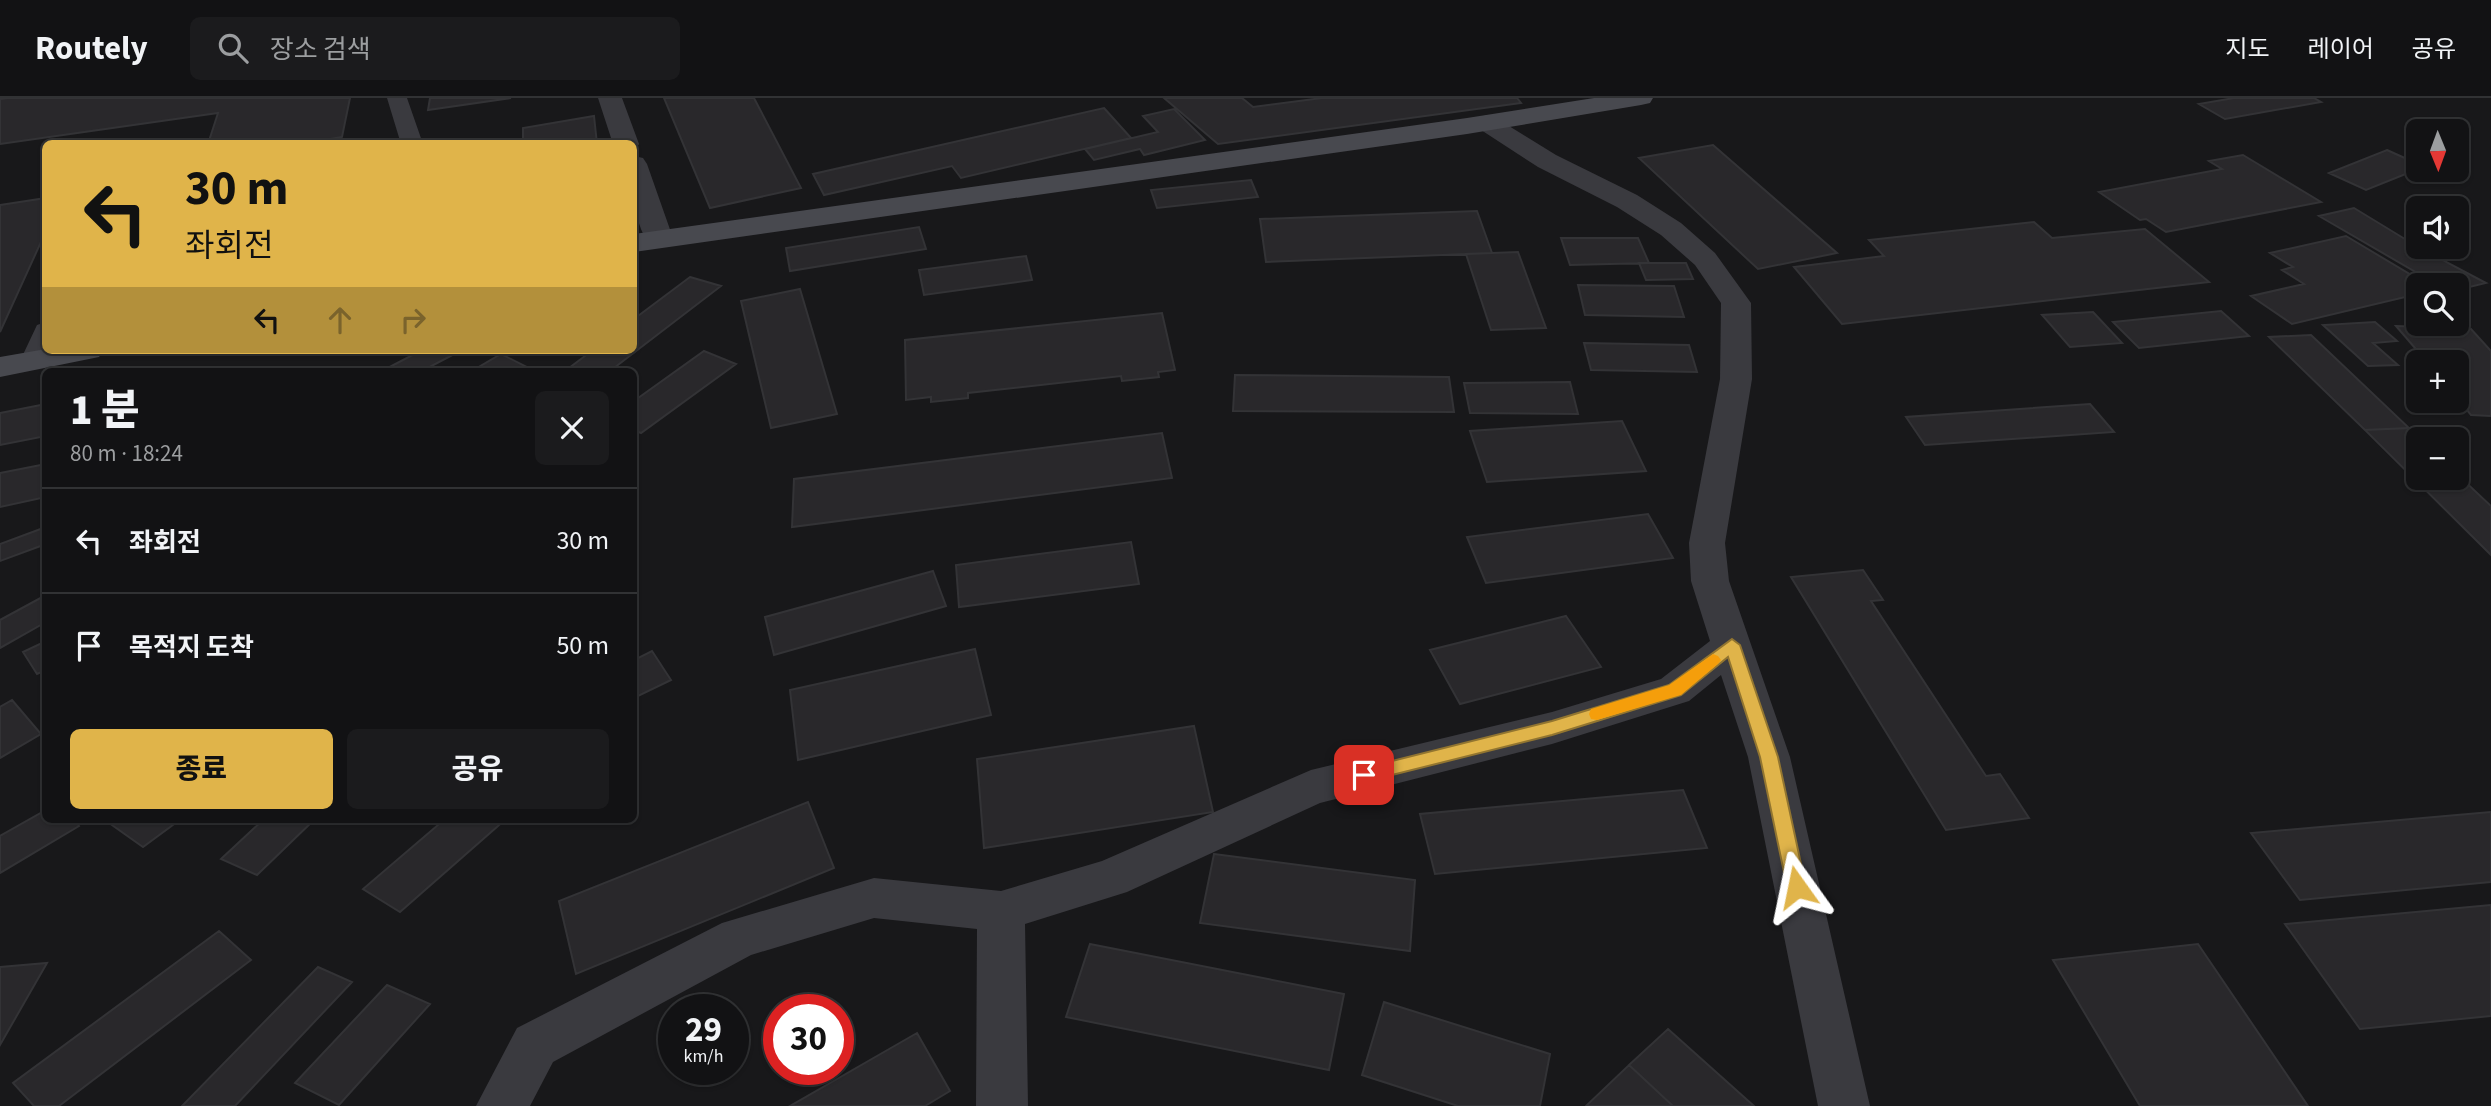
<!DOCTYPE html>
<html lang="ko">
<head>
<meta charset="utf-8">
<style>
	body { margin:0; font-family:"Source Sans 3","Noto Sans KR",sans-serif; background:#1b1b1d; color:#f1f3f6; height:100vh; display:flex; flex-direction:column; font-size:26px; white-space:nowrap }
	* { box-sizing:border-box; margin:0 }
	p { font-size:23px; color:#9c9ea0 }
	.icon { flex:none; width:38px; height:38px; fill:none; stroke:currentColor; stroke-width:2; stroke-linecap:round; stroke-linejoin:round }
	.map { position:relative; flex:1; overflow:hidden }
	.sheet { position:absolute; left:42px; top:270px; width:595px; height:455px; display:flex; flex-direction:column; background:#121214; border-radius:10px; box-shadow:0 2px 5px #0004,0 0 0 2px #313234 }
	.sheet>* { flex:none }
	.guide { position:absolute; left:42px; top:42px; width:595px; height:214px; border-radius:10px; box-shadow:0 2px 5px #0004,0 0 0 2px #313234; background:#e0b44a; color:#111; overflow:hidden }
	.needle { width:46px; rotate:179deg }
	.tools { position:absolute; left:2406px; top:21px; display:grid; gap:14px }
	.tools a { display:grid; place-items:center; width:63px; height:63px; border-radius:10px; background:#121214; box-shadow:0 2px 5px #0004,0 0 0 2px #313234; font-size:35px }
	.speed { position:absolute; left:658px; top:896px; display:flex; gap:14px; font-size:35px; font-weight:700; text-align:center }
	.speed>* { display:grid; place-content:center; width:91px; height:91px; border-radius:50%; background:#121214; box-shadow:0 2px 5px #0004,0 0 0 2px #313234; line-height:1 }
	.speed small { font-size:18px; font-weight:400 }
	.speed .limit { border:10px solid #d22; background:#fff; color:#111 }
	.pin { position:absolute; display:grid; place-items:center; width:60px; height:60px; color:#fff; margin:-30px; border-radius:14px; box-shadow:0 4px 10px #0006 }
	.me { position:absolute; width:77px; margin:-38px; rotate:348deg; stroke-linejoin:round; filter:drop-shadow(0 0 5px #0008) }
	.turn { display:flex; align-items:center; gap:24px; height:147px; padding:0 28px; font-size:32px }
	.turn .icon { width:91px; height:91px; stroke-width:2.5 }
	.turn b { display:block; font-size:49px; line-height:60px }
	.lanes { display:flex; align-items:center; height:66px; padding:0 28px; background:#0003; justify-content:center; gap:35px; direction:ltr }
	.lanes .off { opacity:.35 }
	.round { display:grid; place-items:center; flex:none; width:74px; height:74px; border-radius:10px; background:#1b1b1d }
	.headline { display:flex; align-items:center; justify-content:space-between; height:119px; padding:0 28px }
	h1 { font-size:42px; font-weight:800; line-height:52px }
	.button { display:flex; gap:14px; margin-top:auto; padding:14px 28px }
	.button a { flex:1; height:80px; border-radius:10px; background:#e0b44a; color:#111; font-size:28px; font-weight:800; line-height:80px; text-align:center }
	.button a+a { background:#1b1b1d; color:#f1f3f6 }
	ul { padding:0; list-style:none }
	li { display:flex; align-items:center; gap:21px; height:105px; padding:0 28px; border-top:2px solid #313234 }
	li div { flex:1 }
	li b { display:block; font-size:26px }
	li em { font-style:normal }
	header { display:flex; align-items:center; gap:42px; box-sizing:border-box; height:98px; padding:0 35px; background:#121214; border-bottom:2px solid #313234 }
	header strong { font-size:33px }
	nav { display:flex; gap:38px; margin-inline-start:auto; font-size:24px }
	.search { width:490px; height:63px; background:#1b1b1d; display:flex; align-items:center; gap:18px; box-sizing:border-box; padding:0 24px; border-radius:10px; color:#9c9ea0; font-size:26px }
	.map>svg:first-child { display:block }
	.building { fill:#29282b; stroke:#333336; stroke-width:2 }
	.lines { fill:none; stroke-linecap:round; stroke-linejoin:round }
	.lane { fill:#3a3a3f; fill-rule:evenodd }
	.street { fill:#3a3a3f; fill-rule:evenodd }
	.secondary { fill:#48494f; fill-rule:evenodd }
	.route { fill:#e0b44a; stroke:#927530; stroke-width:2 }
	.slow { fill:#f59e0b }
</style>
</head>
<body>
<header>
<strong>Routely</strong>
<div class="search"><svg class="icon" aria-label="search" viewBox="0 0 24 24"><circle cx="10" cy="10" r="6"/><path d="M15 15l6 6"/></svg>장소 검색</div>
<nav><a>지도</a><a>레이어</a><a>공유</a></nav>
</header>
<div class="map">
<svg width="2491" height="1008" viewBox="0 0 2491 1008">
	<rect width="100%" height="100%" fill="#18181a"/>
	<path class="building" d="M 8,0 L 350,0 L 342,39 L 300,46 L 208,46 L 218,15 L 0,46 L 0,1 Z
		M 430,0 L 511,0 L 428,12 Z
		M 664,0 L 754,0 L 801,90 L 710,110 Z
		M 1164,0 L 1242,0 L 1253,9 L 1322,0 L 1517,0 L 1521,5 L 1218,46 Z
		M 2234,0 L 2314,0 L 2321,4 L 2225,21 L 2199,6 Z
		M 1104,10 L 1131,40 L 961,80 L 952,68 L 824,97 L 813,76 Z
		M 1174,11 L 1205,42 L 1144,57 L 1140,51 L 1094,62 L 1085,51 L 1158,34 L 1143,18 Z
		M 594,18 L 597,46 L 523,46 L 523,30 Z
		M 1713,47 L 1837,155 L 1758,171 L 1639,60 Z
		M 2387,52 L 2418,66 L 2418,71 L 2366,92 L 2329,75 Z
		M 2243,57 L 2321,104 L 2166,134 L 2146,121 L 2140,122 L 2099,94 L 2222,71 L 2209,63 Z
		M 1251,82 L 1258,99 L 1157,110 L 1151,92 Z
		M 46,100 L 46,133 L 0,234 L 0,107 Z
		M 2354,110 L 2418,149 L 2486,185 L 2457,192 L 2457,187 L 2438,187 L 2319,118 Z
		M 1477,113 L 1492,155 L 1266,164 L 1260,121 Z
		M 2034,124 L 2052,140 L 2145,131 L 2209,184 L 1842,226 L 1794,169 L 1884,158 L 1869,142 Z
		M 919,129 L 926,151 L 790,173 L 786,150 Z
		M 2346,138 L 2428,187 L 2418,187 L 2418,196 L 2292,226 L 2251,198 L 2304,186 L 2282,172 L 2293,169 L 2270,155 Z
		M 1561,140 L 1638,140 L 1649,165 L 1570,167 Z
		M 1518,154 L 1546,230 L 1491,232 L 1466,156 Z
		M 1026,158 L 1032,182 L 924,197 L 919,172 Z
		M 1639,165 L 1686,165 L 1693,181 L 1646,182 Z
		M 690,179 L 721,188 L 610,273 L 565,273 L 593,252 L 634,252 L 634,221 Z
		M 1578,187 L 1674,188 L 1684,219 L 1585,217 Z
		M 800,191 L 837,316 L 771,330 L 741,203 Z
		M 2221,213 L 2249,238 L 2139,250 L 2113,224 Z
		M 2093,214 L 2122,245 L 2070,249 L 2042,217 Z
		M 1162,215 L 1175,272 L 1158,274 L 1159,279 L 1122,283 L 1121,278 L 968,295 L 968,300 L 931,304 L 931,299 L 906,302 L 905,242 Z
		M 2375,224 L 2397,243 L 2373,245 L 2398,267 L 2368,268 L 2323,227 Z
		M 2396,228 L 2471,231 L 2491,253 L 2491,318 L 2471,317 L 2457,300 L 2457,264 L 2427,264 Z
		M 2311,237 L 2409,330 L 2365,332 L 2269,239 Z
		M 1584,245 L 1689,247 L 1697,274 L 1591,272 Z
		M 422,252 L 462,252 L 422,273 L 382,273 Z
		M 704,253 L 736,266 L 641,335 L 634,332 L 634,303 Z
		M 501,256 L 529,270 L 524,273 L 472,273 Z
		M 1235,277 L 1449,279 L 1454,314 L 1233,313 Z
		M 1570,284 L 1578,316 L 1470,315 L 1464,285 Z
		M 46,306 L 46,338 L 0,347 L 0,315 Z
		M 2090,306 L 2114,334 L 1925,347 L 1906,319 Z
		M 1622,323 L 1646,373 L 1487,384 L 1470,333 Z
		M 2409,330 L 2421,341 L 2418,341 L 2418,380 L 2457,380 L 2457,376 L 2491,408 L 2491,457 L 2365,332 Z
		M 1162,335 L 1172,380 L 792,429 L 794,381 Z
		M 46,366 L 46,399 L 0,409 L 0,375 Z
		M 1648,416 L 1673,460 L 1486,485 L 1467,439 Z
		M 46,429 L 46,446 L 0,463 L 0,446 Z
		M 1131,444 L 1139,486 L 959,509 L 956,467 Z
		M 1863,472 L 1883,502 L 1871,503 L 1986,678 L 2000,676 L 2029,720 L 1946,732 L 1791,479 Z
		M 933,473 L 946,508 L 774,557 L 765,519 Z
		M 46,497 L 46,524 L 0,550 L 0,522 Z
		M 1566,518 L 1601,569 L 1460,606 L 1430,552 Z
		M 46,543 L 46,572 L 37,576 L 23,554 Z
		M 975,551 L 991,617 L 798,662 L 790,592 Z
		M 652,553 L 671,582 L 634,600 L 634,562 Z
		M 12,602 L 41,636 L 0,660 L 0,609 Z
		M 1194,628 L 1213,714 L 984,750 L 977,661 Z
		M 1683,692 L 1707,750 L 1435,776 L 1420,716 Z
		M 808,704 L 834,770 L 576,876 L 559,803 Z
		M 46,712 L 46,721 L 74,721 L 79,728 L 0,775 L 0,738 Z
		M 2491,714 L 2491,784 L 2300,802 L 2251,735 Z
		M 121,721 L 181,721 L 143,749 L 112,727 Z
		M 264,721 L 315,721 L 257,777 L 221,761 Z
		M 445,721 L 506,721 L 400,814 L 363,791 Z
		M 1214,756 L 1415,782 L 1410,853 L 1200,825 Z
		M 2491,807 L 2491,918 L 2360,931 L 2285,826 Z
		M 219,833 L 251,862 L 59,1008 L 34,1008 L 13,985 Z
		M 1090,846 L 1344,896 L 1329,972 L 1066,919 Z
		M 2198,846 L 2308,1008 L 2140,1008 L 2053,862 Z
		M 47,865 L 0,947 L 0,869 Z
		M 318,869 L 352,884 L 235,1008 L 182,1008 Z
		M 387,887 L 430,906 L 339,1007 L 295,985 Z
		M 1384,904 L 1550,956 L 1540,1008 L 1458,1008 L 1362,977 Z
		M 1668,931 L 1754,1008 L 1673,1008 L 1629,967 Z
		M 917,935 L 950,993 L 925,1008 L 790,1008 Z
		M 1629,967 L 1673,1008 L 1586,1008 Z"/>
	<g class="lines">
		<path class="lane" d="M 387,0 L 407,0 L 423,46 L 401,46 Z
			M 46,224 L 46,252 L 51,252 L 42,269 L 33,271 L 24,269 L 20,263 L 37,227 Z"/>
		<path class="street" d="M 598,0 L 622,0 L 639,46 L 635,52 L 634,46 L 613,46 Z
			M 1487,17 L 1496,20 L 1556,57 L 1637,97 L 1681,125 L 1715,155 L 1751,205 L 1752,281 L 1725,445 L 1729,483 L 1790,659 L 1870,1008 L 1818,1008 L 1748,659 L 1721,577 L 1689,603 L 1552,646 L 1320,705 L 1127,794 L 1025,826 L 1028,1008 L 976,1008 L 977,831 L 874,820 L 751,857 L 553,964 L 530,1008 L 476,1008 L 517,930 L 722,825 L 874,780 L 1001,793 L 1102,763 L 1311,672 L 1552,614 L 1661,581 L 1710,543 L 1691,483 L 1689,445 L 1720,281 L 1721,205 L 1695,167 L 1661,137 L 1617,109 L 1538,69 L 1478,30 L 1474,25 L 1478,20 Z
			M 634,58 L 643,60 L 647,66 L 673,140 L 669,146 L 659,149 L 649,146 C 632,121 631,86 634,58 Z"/>
		<path class="secondary" d="M 1594,0 L 1653,0 L 1650,5 L 1641,7 L 1467,36 L 634,154 L 634,136 L 1467,20 Z
			M 46,251 L 46,252 L 104,252 L 99,259 L 0,279 L 0,259 Z"/>
	</g>
	<path class="route" d="M 1732,541 L 1740,547 L 1778,659 L 1806,789 L 1803,795 L 1797,798 L 1790,795 L 1787,789 L 1760,659 L 1728,559 L 1681,597 L 1552,637 L 1364,684 L 1358,682 L 1355,677 L 1358,672 L 1364,670 L 1552,623 L 1669,587 Z"/>
	<path class="slow" d="M 1713,556 L 1718,558 L 1721,562 L 1718,566 L 1681,597 L 1597,622 L 1591,621 L 1589,616 L 1591,611 L 1669,587 Z"/>
</svg>
<div class="tools">
<a><svg class="needle" viewBox="-14 -14 28 28"><path d="M0-13l5 13h-10z" fill="#e53935"/><path d="M0 13l5-13h-10z" fill="#9c9ea0"/></svg></a>
<a><svg class="icon" aria-label="sound" viewBox="0 0 24 24"><path d="M4 9h4l5-4v14l-5-4H4zM17 9q2 3 0 6"/></svg></a>
<a><svg class="icon" aria-label="search" viewBox="0 0 24 24"><circle cx="10" cy="10" r="6"/><path d="M15 15l6 6"/></svg></a>
<a>+</a>
<a>−</a>
</div>
<div class="speed"><div>29<small>km/h</small></div><div class="limit">30</div></div>
<div class="pin" style="left:1364px;top:677px;background:#d93025"><svg class="icon" aria-label="arrive" viewBox="0 0 24 24"><path d="M6 21V4h12l-3 4 3 4H6"/></svg></div>
<svg class="me" style="left:1797px;top:789px" viewBox="-20 -20 40 40"><path d="M0-17L14 15 0 8-14 15z" fill="#e0b44a" stroke="#fff" stroke-width="4"/></svg>
<div class="guide">
<div class="turn"><svg class="icon" aria-label="left" viewBox="0 0 24 24"><path d="M17 20v-9H6M10 6l-5 5 5 5"/></svg><div><b>30 m</b>좌회전</div></div>
<div class="lanes"><svg class="icon" aria-label="left" viewBox="0 0 24 24"><path d="M17 20v-9H6M10 6l-5 5 5 5"/></svg><svg class="icon off" aria-label="ahead" viewBox="0 0 24 24"><path d="M12 20V5M6 11l6-6 6 6"/></svg><svg class="icon off" aria-label="right" viewBox="0 0 24 24"><path d="M7 20v-9h11M14 6l5 5-5 5"/></svg></div>
</div>
<section class="sheet">
<div class="headline"><div><h1>1 분</h1><p>80 m · 18:24</p></div><a class="round"><svg class="icon" aria-label="close" viewBox="0 0 24 24"><path d="M6 6l12 12M18 6L6 18"/></svg></a></div>
<ul>
<li><svg class="icon" aria-label="left" viewBox="0 0 24 24"><path d="M17 20v-9H6M10 6l-5 5 5 5"/></svg><div><b>좌회전</b></div><em>30 m</em></li>
<li><svg class="icon" aria-label="arrive" viewBox="0 0 24 24"><path d="M6 21V4h12l-3 4 3 4H6"/></svg><div><b>목적지 도착</b></div><em>50 m</em></li>
</ul>
<div class="button"><a>종료</a><a>공유</a></div>
</section>
</div>
</body>
</html>
